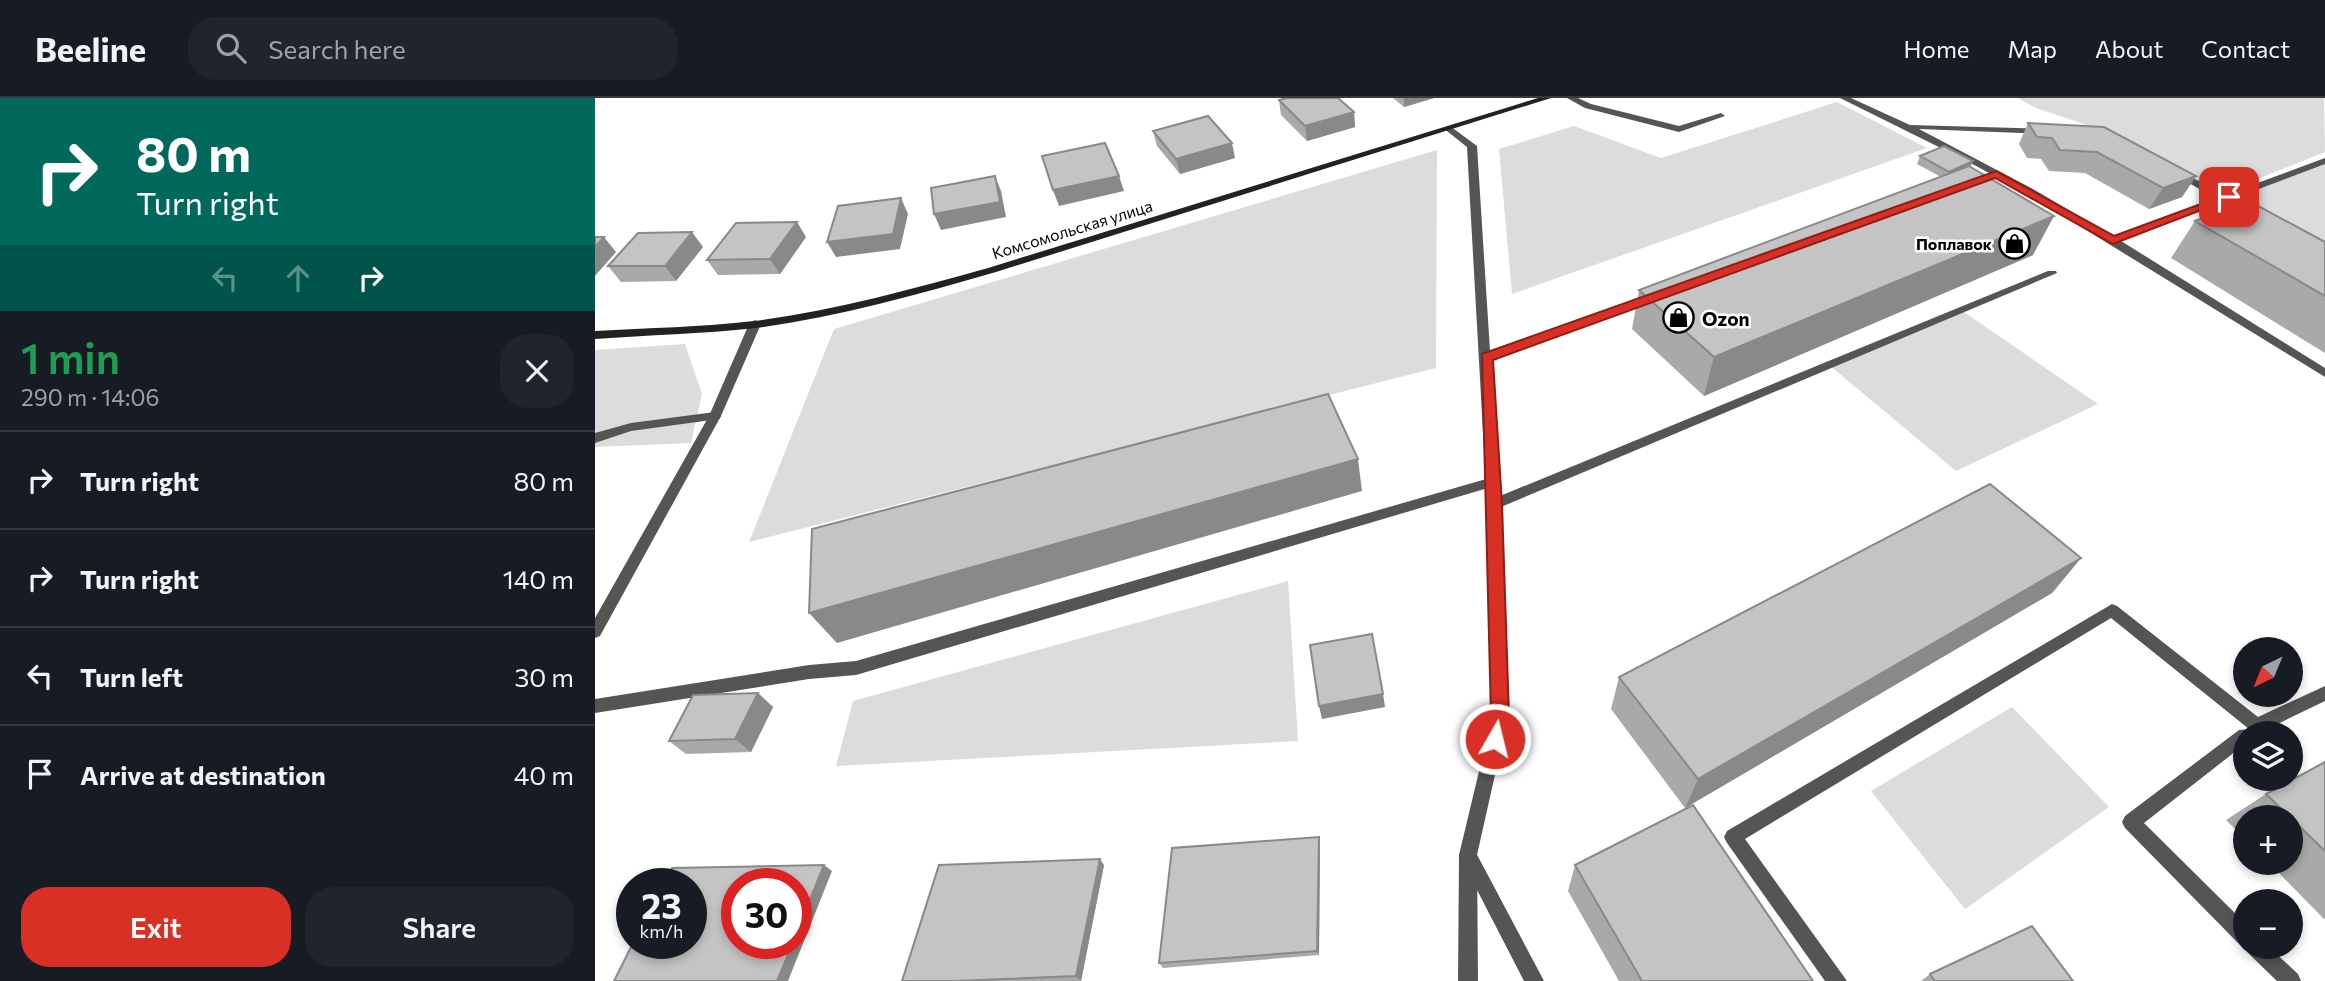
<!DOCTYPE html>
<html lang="en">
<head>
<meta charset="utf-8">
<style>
	body { margin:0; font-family:Commissioner,sans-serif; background:#20242c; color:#f1f3f6; height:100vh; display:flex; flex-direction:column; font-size:26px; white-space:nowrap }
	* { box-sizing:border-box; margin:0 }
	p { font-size:23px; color:#9ea1a6 }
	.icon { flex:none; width:38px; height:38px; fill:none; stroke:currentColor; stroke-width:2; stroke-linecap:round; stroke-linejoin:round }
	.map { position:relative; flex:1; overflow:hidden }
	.drawer { display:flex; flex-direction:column; background:#171b24; width:595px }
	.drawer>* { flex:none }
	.top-card { background:#00695c; color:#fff; overflow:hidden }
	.needle { width:46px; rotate:223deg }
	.tools { position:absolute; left:1638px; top:539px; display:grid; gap:14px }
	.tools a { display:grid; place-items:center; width:70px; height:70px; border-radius:50%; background:#171b24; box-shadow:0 4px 10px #0003; font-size:35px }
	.speed { position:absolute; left:21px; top:770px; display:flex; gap:14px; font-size:35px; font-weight:700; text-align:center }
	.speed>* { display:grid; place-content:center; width:91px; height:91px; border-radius:50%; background:#171b24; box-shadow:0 4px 10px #0003; line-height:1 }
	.speed small { font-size:18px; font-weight:400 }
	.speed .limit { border:10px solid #d22; background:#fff; color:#111 }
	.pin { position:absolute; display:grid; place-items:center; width:60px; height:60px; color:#fff; margin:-30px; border-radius:14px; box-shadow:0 4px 10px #0006 }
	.me { position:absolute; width:77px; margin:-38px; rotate:8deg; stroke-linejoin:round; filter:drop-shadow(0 0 5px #0008) }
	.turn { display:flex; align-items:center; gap:24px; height:147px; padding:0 21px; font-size:32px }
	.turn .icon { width:91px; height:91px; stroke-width:2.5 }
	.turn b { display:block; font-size:49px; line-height:60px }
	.lanes { display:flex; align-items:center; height:66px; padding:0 21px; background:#0003; justify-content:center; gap:35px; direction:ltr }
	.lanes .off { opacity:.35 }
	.round { display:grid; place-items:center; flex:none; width:74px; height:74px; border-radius:28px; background:#20242c }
	.headline { display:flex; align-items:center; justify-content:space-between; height:119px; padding:0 21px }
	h1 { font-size:42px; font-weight:600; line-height:52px; color:#1e9e55 }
	.primary-button { display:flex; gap:14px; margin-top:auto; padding:14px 21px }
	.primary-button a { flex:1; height:80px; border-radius:28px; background:#d93025; color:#fff; font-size:28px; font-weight:600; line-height:80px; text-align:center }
	.primary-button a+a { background:#20242c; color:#f1f3f6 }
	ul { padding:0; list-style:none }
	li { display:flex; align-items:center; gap:21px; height:98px; padding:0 21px; border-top:2px solid #363941 }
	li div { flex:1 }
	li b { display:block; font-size:26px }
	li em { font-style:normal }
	header { display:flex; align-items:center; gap:42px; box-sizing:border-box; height:98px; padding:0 35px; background:#171b24; border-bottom:2px solid #363941 }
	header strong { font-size:33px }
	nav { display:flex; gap:38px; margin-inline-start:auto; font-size:24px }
	.search { width:490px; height:63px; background:#20242c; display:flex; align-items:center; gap:18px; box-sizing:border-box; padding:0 24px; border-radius:28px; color:#9ea1a6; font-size:26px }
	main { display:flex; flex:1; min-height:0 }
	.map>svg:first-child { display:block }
	.green { fill:#dcdcdc }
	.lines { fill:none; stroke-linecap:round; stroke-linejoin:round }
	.lane { fill:#555; fill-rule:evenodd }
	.street { fill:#555; fill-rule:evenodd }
	.secondary { fill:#222; fill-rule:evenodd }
	.wall { fill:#a9a9a9 }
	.shaded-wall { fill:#898989 }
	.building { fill:#c4c4c4; stroke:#898989; stroke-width:2 }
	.route { fill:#d93025; stroke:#8d1f18; stroke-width:2 }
	.labels { text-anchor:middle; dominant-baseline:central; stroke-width:5; stroke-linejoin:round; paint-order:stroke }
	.far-street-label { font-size:16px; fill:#000; stroke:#fff }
	.far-poi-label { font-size:16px; font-weight:bold; fill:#000; stroke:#fff; text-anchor:end }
	.poi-label { font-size:19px; font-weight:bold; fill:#000; stroke:#fff; text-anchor:start }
</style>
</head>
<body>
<header>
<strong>Beeline</strong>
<div class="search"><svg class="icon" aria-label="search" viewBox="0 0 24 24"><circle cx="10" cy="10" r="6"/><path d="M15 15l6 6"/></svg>Search here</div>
<nav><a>Home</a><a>Map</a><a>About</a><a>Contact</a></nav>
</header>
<main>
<section class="drawer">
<div class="top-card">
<div class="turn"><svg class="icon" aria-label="right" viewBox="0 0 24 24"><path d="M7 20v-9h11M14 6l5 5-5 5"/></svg><div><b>80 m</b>Turn right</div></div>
<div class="lanes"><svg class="icon off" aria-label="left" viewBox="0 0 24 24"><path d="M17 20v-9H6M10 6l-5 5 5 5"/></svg><svg class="icon off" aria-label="ahead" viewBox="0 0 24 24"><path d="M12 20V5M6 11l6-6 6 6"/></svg><svg class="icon" aria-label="right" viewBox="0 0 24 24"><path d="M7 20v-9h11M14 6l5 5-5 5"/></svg></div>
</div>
<div class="headline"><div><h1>1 min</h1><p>290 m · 14:06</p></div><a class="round"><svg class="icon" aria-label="close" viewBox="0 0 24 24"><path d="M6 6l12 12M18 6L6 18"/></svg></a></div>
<ul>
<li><svg class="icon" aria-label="right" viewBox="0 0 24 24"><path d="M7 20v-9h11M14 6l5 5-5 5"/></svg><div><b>Turn right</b></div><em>80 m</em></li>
<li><svg class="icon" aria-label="right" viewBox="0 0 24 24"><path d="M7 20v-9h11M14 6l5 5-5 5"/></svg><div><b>Turn right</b></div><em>140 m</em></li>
<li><svg class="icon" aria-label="left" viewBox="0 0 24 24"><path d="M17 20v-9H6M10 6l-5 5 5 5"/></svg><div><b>Turn left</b></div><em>30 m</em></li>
<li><svg class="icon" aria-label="arrive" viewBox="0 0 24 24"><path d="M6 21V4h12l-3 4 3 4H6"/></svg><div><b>Arrive at destination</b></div><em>40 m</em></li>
</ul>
<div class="primary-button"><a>Exit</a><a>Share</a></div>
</section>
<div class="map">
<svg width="1730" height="883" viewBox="0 0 1730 883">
	<rect width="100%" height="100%" fill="#fff"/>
	<path class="green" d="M 1423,0 L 1729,0 L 1730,54 L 1628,95 L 1510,33 L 1441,10 Z
		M 1242,4 L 1332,50 L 917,196 L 904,51 L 979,28 L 1066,60 Z
		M 842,52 L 841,270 L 154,444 L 239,231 Z
		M 1730,63 L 1730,156 L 1630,101 Z
		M 1366,212 L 1503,306 L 1361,373 L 1234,267 Z
		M 90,246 L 107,296 L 96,345 L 0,349 L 0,252 Z
		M 693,483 L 703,643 L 241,668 L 258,603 Z
		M 1417,609 L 1514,709 L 1370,811 L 1276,693 Z"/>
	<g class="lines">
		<path class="lane" d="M 972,0 L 983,0 L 996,6 L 1084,28 L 1126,15 L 1130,18 L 1084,34 L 990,10 Z
			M 1245,0 L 1256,0 L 1315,27 L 1452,31 L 1452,35 L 1449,36 L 1324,31 L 1438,91 L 1518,138 L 1621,100 L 1579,77 L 1579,73 L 1585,73 L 1630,97 L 1730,60 L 1730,66 L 1526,143 L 1730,270 L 1730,279 L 1431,95 L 1370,62 Z
			M 120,314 L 126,318 L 124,321 L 36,333 L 0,345 L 0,335 L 36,325 Z
			M 898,379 L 903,381 L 905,384 L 903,387 L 261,577 L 214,581 L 0,615 L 0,601 L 214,567 L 261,563 Z
			M 1517,506 L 1522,508 L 1663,619 L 1730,588 L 1730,603 L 1668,633 L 1650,635 L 1650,646 L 1549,725 L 1650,825 L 1650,847 L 1643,845 L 1530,730 L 1527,724 L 1530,718 L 1644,632 L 1654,631 L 1516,520 L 1150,741 L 1252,883 L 1230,883 L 1132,745 L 1129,739 L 1132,733 Z
			M 873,748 L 879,751 L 949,883 L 929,883 L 864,757 L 867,751 Z
			M 1652,849 L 1674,849 L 1703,876 L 1706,883 L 1682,883 L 1654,856 Z"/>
		<path class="street" d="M 855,28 L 882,48 L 895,253 L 1056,197 L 1060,196 L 1066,199 L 896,261 L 905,398 L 1453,173 L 1461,173 L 1462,175 L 906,409 L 913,619 L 882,757 L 883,883 L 863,883 L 864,757 L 897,619 L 892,406 L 872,49 L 852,33 L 850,31 Z
			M 1398,74 L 1406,76 L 1379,87 L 1371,85 Z
			M 160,222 L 166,226 L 126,318 L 5,538 L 0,540 L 0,520 L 114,318 L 154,226 Z"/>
		<path class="secondary" d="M 943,0 L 956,0 L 401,174 C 322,197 242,219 161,230 C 107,236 53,237 0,241 L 0,233 C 53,230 107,229 159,223 C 239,213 317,191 393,170 Z"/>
	</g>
	<path class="wall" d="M 798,0 L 839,0 L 809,9 Z
		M 684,2 L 759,14 L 760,29 L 712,43 L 686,17 Z
		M 1433,25 L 1601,78 L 1587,99 L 1554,111 L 1490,75 L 1454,73 L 1446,61 L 1432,60 L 1424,46 Z
		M 558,33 L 640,60 L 585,76 L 562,48 Z
		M 1325,58 L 1378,63 L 1375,69 L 1438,157 L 1109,298 L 1037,231 L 1044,192 L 1346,79 L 1322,66 Z
		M 1600,123 L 1730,144 L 1730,255 L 1576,160 Z
		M 211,139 L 185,176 L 123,177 L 112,162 Z
		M 108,149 L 81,183 L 26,184 L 13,168 Z
		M 1486,460 L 1457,495 L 1090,710 L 1016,611 L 1024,579 Z
		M 163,595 L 178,609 L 156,654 L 91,656 L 74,643 Z
		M 1730,664 L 1730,821 L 1729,821 L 1674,765 L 1696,765 L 1696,719 L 1650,719 L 1650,741 L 1631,722 L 1671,696 Z
		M 724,739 L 725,745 L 724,857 L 568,870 L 564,865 Z
		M 509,767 L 486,883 L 307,883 Z
		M 980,767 L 1218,883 L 1024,883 L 973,793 Z
		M 1335,876 L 1478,883 L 1326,883 Z"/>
	<path class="shaded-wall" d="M 809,0 L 839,0 L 809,9 Z
		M 759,14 L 760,29 L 712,43 L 710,28 Z
		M 637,45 L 640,60 L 585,76 L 581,61 Z
		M 1378,63 L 1374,71 L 1351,82 L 1354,74 Z
		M 400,78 L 406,93 L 411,119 L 346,132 L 339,116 Z
		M 524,78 L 529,93 L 464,108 L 458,92 Z
		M 1601,78 L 1587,99 L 1554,111 L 1568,90 Z
		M 306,100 L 313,116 L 305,151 L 241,159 L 232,144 Z
		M 1459,118 L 1438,157 L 1109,298 L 1119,259 Z
		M 202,124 L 211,139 L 185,176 L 175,161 Z
		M 97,134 L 108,149 L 81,183 L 70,168 Z
		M 9,139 L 21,154 L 0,178 L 0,149 Z
		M 763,361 L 767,393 L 242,545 L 214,515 Z
		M 1486,460 L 1457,495 L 1090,710 L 1103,681 Z
		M 163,595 L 178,609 L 156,654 L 140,641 Z
		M 788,596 L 790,609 L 727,621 L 724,608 Z
		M 724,739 L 725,745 L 724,857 L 722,853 Z
		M 505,761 L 509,767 L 486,883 L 481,878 Z
		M 229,767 L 237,773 L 193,883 L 182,883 L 198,845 L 201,845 L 201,836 Z"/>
	<path class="building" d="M 692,0 L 743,0 L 759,14 L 710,28 L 684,2 Z
		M 613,18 L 637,45 L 581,61 L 558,33 Z
		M 1433,25 L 1509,29 L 1601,78 L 1568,90 L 1502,54 L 1465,52 L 1457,40 L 1442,39 Z
		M 510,45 L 524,78 L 458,92 L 447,58 Z
		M 1349,48 L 1378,63 L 1354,74 L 1325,58 Z
		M 1374,68 L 1459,118 L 1119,259 L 1044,192 Z
		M 400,78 L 405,104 L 339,116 L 336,90 Z
		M 306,100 L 298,136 L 232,144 L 243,108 Z
		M 1654,103 L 1730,144 L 1730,198 L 1600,123 Z
		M 202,124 L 175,161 L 112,162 L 141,125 Z
		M 97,134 L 70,168 L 13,168 L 43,135 Z
		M 0,139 L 9,139 L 0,149 Z
		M 733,296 L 763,361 L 214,515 L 217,431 Z
		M 1395,386 L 1486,460 L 1103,681 L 1024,579 Z
		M 777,536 L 788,596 L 724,608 L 715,547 Z
		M 163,595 L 140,641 L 74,643 L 98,597 Z
		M 1730,664 L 1730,753 L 1671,696 Z
		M 1098,707 L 1218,883 L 1047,883 L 980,767 Z
		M 724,739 L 722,853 L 564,865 L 577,750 Z
		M 505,761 L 481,878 L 360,883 L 307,883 L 344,767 Z
		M 229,767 L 201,836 L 201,786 L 142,786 L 142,845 L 198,845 L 182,883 L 19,883 L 38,845 L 96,845 L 96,786 L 69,786 L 77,770 Z
		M 1437,828 L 1478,883 L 1340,883 L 1335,876 Z"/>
	<path class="route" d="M 1401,73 L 1519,138 L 1630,97 L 1640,99 L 1518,146 L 1400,80 L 898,262 L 907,406 L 914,619 L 907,647 L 900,649 L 893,647 L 891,641 L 896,619 L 887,256 Z"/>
	<defs>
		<symbol id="shop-ring" viewBox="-11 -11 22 22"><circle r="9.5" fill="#fff" stroke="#000" stroke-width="1.5"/><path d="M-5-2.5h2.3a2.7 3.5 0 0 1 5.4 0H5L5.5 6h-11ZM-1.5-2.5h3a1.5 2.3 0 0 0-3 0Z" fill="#000"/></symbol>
	</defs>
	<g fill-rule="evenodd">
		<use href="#shop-ring" x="1402" y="128" width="35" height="35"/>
		<use href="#shop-ring" x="1066" y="202" width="35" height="35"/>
	</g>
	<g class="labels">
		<g class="far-street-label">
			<text transform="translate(477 131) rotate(-17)">Комсомольская улица</text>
		</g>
		<g class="far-poi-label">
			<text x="1397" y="145">Поплавок</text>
		</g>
		<g class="poi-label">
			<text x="1107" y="220">Ozon</text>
		</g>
	</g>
</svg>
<div class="tools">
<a><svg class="needle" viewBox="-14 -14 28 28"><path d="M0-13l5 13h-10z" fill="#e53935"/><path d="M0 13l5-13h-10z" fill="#9ea1a6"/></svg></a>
<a><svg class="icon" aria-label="layers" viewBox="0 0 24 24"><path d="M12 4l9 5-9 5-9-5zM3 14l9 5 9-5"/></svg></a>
<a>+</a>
<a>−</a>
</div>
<div class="speed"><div>23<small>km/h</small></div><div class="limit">30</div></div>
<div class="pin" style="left:1634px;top:99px;background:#d93025"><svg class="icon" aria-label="arrive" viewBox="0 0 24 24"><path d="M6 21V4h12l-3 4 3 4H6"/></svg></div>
<svg class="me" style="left:900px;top:641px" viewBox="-20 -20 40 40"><circle r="17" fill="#d93025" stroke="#fff" stroke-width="3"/><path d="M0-11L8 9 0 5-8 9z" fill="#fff"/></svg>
</div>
</main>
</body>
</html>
